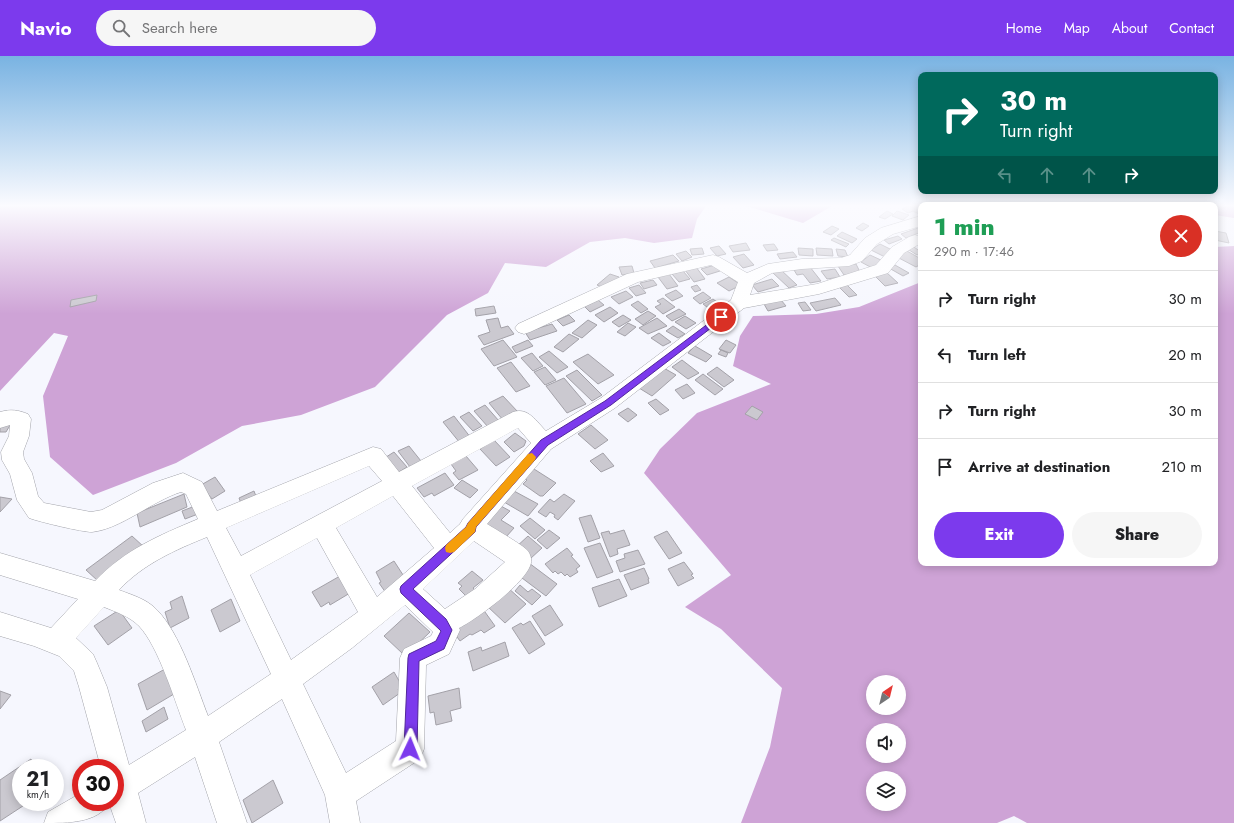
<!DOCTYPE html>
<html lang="en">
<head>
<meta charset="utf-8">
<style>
	body { margin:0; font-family:Jost,sans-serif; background:#f6f6f6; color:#202124; height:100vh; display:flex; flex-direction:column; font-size:15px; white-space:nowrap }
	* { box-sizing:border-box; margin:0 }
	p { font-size:13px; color:#757577 }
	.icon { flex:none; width:22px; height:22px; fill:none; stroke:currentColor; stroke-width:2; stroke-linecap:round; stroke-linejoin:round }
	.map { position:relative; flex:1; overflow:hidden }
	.details { position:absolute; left:918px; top:146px; width:300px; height:364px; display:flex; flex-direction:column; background:#fff; border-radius:8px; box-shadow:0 2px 10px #0003 }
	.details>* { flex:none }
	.guide { position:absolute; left:918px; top:16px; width:300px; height:122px; border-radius:8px; box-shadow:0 2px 10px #0003; background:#00695c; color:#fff; overflow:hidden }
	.needle { width:26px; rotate:35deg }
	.buttons { position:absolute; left:866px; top:619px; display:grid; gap:8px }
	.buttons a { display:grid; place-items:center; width:40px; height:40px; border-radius:50%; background:#fff; box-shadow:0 2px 10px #0003; font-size:20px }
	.speed { position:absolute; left:12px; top:703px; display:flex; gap:8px; font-size:20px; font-weight:700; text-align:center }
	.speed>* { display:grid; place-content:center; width:52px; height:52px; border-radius:50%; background:#fff; box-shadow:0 2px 10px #0003; line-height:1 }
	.speed small { font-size:10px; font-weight:400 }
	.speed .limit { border:6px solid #d22; background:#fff; color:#111 }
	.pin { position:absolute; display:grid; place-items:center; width:34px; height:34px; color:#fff; margin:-17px; border:2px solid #fff; border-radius:50%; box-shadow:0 1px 4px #0007 }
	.me { position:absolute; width:44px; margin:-22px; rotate:2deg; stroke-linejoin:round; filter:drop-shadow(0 0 3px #0008) }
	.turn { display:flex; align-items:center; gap:14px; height:84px; padding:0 16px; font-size:18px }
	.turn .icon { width:52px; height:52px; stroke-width:2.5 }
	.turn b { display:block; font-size:28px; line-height:34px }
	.lanes { display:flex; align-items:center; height:38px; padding:0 16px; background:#0003; justify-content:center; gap:20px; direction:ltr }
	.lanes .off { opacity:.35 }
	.round { display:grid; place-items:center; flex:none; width:42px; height:42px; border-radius:21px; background:#f6f6f6 }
	.overview { display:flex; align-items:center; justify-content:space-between; height:68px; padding:0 16px }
	h1 { font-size:24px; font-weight:800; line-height:30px; color:#1e9e55 }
	.action { display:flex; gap:8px; margin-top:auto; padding:8px 16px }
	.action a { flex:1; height:46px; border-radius:24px; background:#7c3aed; color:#fff; font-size:16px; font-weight:800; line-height:46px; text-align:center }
	.action a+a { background:#f6f6f6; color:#202124 }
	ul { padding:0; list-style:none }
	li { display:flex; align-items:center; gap:12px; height:56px; padding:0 16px; border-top:1px solid #e0e0e0 }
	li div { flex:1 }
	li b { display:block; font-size:15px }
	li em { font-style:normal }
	header { display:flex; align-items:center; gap:24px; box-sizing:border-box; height:56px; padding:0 20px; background:#7c3aed; color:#fff }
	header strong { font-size:19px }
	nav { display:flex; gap:22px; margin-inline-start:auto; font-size:14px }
	.search { width:280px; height:36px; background:#f6f6f6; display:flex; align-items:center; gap:10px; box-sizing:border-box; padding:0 14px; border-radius:22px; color:#757577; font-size:15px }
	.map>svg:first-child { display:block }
	.forest { fill:#cea3d6; fill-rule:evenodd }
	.building { fill:#cbc9d0; stroke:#a3a1a8 }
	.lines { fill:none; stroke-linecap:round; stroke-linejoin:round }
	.minor-casing { stroke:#a3a4ab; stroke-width:1 }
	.minor { fill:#fff; fill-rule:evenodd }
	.route { fill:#7c3aed; stroke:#51269a }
	.slow { fill:#f59e0b }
</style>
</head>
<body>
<header>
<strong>Navio</strong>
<div class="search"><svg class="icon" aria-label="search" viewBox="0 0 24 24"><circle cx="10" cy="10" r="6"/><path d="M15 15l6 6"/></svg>Search here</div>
<nav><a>Home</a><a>Map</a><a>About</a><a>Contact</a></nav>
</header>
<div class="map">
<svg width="1234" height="767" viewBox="0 0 1234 767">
	<rect width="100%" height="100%" fill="#f6f7fe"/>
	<path class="forest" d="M 0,150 L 706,150 L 697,163 L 692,182 L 654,187 L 625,182 L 590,186 L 546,211 L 505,207 L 488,237 L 447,259 L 375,331 L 301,359 L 242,370 L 176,407 L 93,439 L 50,401 L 43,340 L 68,280 L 54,277 L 0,335 Z
		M 746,150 L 832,150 L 803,167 Z
		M 1215,150 L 1234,150 L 1234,162 L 1215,159 Z
		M 1234,190 L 1234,767 L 1027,767 L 1014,760 L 997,767 L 741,767 L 770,691 L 782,632 L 721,573 L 685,551 L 731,519 L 644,417 L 660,393 L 697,357 L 771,328 L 733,310 L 740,280 L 753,260 L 816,258 L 859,251 L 921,226 L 921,507 L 1215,507 L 1215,191 ZM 873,626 L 899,626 L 899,652 L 873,652 ZM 873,674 L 899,674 L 899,700 L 873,700 ZM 873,722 L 899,722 L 899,748 L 873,748 Z"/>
	<path class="building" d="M 908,150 L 916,150 L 919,152 L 921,159 L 913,155 L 908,157 L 902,153 Z
		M 887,155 L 893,158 L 885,163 L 879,161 Z
		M 897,155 L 909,159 L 903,164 L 892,160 Z
		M 863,167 L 869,170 L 862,175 L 856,172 Z
		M 832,170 L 839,173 L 831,179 L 823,176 Z
		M 918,172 L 921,174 L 921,176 L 906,182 L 901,178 Z
		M 1215,175 L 1226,177 L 1229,187 L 1215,184 Z
		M 842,176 L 857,183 L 852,187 L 837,180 Z
		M 898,180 L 902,183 L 889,188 L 884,184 Z
		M 834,182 L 849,188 L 846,191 L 831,184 Z
		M 746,187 L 750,194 L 733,196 L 729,190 Z
		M 774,188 L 778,194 L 767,195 L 763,189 Z
		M 880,188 L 894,195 L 885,201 L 871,194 Z
		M 911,189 L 921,196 L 921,197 L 917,199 L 906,192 Z
		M 719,190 L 726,198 L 717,200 L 710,192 Z
		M 702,192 L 704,198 L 692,199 L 690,193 Z
		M 798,192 L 813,193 L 813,200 L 799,199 Z
		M 816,192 L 832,193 L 833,200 L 817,199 Z
		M 836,193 L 845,194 L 848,201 L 838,200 Z
		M 686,195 L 692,201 L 682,205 L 676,198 Z
		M 907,195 L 921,203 L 921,208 L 916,211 L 897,201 Z
		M 793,196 L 797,201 L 780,203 L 777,198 Z
		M 744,198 L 754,209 L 743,212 L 733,201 Z
		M 673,199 L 679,205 L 655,212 L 650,205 Z
		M 870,199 L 883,205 L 874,213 L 861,206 Z
		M 856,208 L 861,218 L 844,219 L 838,210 Z
		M 715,209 L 720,215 L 707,219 L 701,213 Z
		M 895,209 L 909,217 L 903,220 L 889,212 Z
		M 632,210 L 634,217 L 622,219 L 619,211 Z
		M 696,211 L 705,223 L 694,226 L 685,214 Z
		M 810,211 L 821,225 L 810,227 L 803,218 L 797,219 L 794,214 Z
		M 780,213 L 797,229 L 789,232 L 772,216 Z
		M 835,213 L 840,221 L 827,223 L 821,215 Z
		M 683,215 L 690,223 L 679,226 L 672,218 Z
		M 886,216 L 898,227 L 885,230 L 874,219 Z
		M 610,218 L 619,221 L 606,233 L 597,229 Z
		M 669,218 L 678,230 L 667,233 L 658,221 Z
		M 729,221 L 741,229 L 729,235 L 717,227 Z
		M 772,223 L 779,230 L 758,236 L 752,229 Z
		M 653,224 L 657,229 L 644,233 L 640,227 Z
		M 639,229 L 646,237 L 636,240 L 629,232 Z
		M 697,229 L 701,234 L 695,236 L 691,231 Z
		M 847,229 L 857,239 L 849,241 L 839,231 Z
		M 676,234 L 683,240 L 672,245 L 665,239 Z
		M 626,235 L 633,241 L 619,248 L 611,241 Z
		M 703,236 L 711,242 L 700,248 L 693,242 Z
		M 97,239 L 96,245 L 70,251 L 71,244 Z
		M 663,242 L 675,251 L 663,258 L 655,251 L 661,248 L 657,245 Z
		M 835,242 L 841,249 L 816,255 L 810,247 Z
		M 713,243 L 721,249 L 712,255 L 703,248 Z
		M 598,244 L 604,249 L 590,256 L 584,250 Z
		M 781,244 L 786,250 L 768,255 L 764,248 Z
		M 638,245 L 648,253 L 641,257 L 631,249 Z
		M 805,246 L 811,254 L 803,255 L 798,247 Z
		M 494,250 L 496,257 L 476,260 L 475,253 Z
		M 610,251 L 618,257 L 604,266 L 595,259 Z
		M 679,253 L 686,258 L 672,265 L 666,260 Z
		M 648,255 L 656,260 L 643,269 L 635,263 Z
		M 569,259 L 575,265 L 563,270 L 557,264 Z
		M 623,259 L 631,264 L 619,271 L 612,266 Z
		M 685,260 L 696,267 L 686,273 L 675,266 Z
		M 498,262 L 501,272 L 508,270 L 514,278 L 484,289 L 478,280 L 490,276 L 486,264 Z
		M 657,262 L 667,270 L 648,278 L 639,272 Z
		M 588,264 L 597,269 L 582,282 L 572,277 Z
		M 628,267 L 636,271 L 625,280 L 617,276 Z
		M 552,268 L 557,275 L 530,284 L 525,276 Z
		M 673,270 L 685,278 L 678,282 L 666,275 Z
		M 659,277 L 671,286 L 663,290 L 651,282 Z
		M 569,278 L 579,283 L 563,296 L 554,291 Z
		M 503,284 L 517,301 L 494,310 L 481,293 Z
		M 528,284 L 533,290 L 516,297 L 512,291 Z
		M 726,284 L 736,289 L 730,297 L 719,293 Z
		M 695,290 L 712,300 L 706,306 L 688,297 Z
		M 721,294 L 728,297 L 726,301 L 718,298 Z
		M 549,295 L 568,311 L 557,317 L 539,301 Z
		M 532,297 L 543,310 L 533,315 L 521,302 Z
		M 588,298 L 614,319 L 598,328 L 573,306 Z
		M 682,304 L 699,317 L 688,323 L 672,311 Z
		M 511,306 L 530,330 L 516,336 L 497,312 Z
		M 545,311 L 556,324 L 545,329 L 534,316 Z
		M 662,311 L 676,319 L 652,340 L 639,332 Z
		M 717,311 L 734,324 L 724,331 L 707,318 Z
		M 577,314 L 602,339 L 592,345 L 566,320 Z
		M 703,318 L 723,333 L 715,339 L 695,324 Z
		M 564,322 L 586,348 L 567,357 L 546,330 Z
		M 687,328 L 695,337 L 683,343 L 675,334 Z
		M 503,340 L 518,356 L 503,364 L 489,347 Z
		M 656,343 L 669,354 L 660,359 L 648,347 Z
		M 485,349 L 499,365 L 488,371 L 474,355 Z
		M 752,350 L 763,356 L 757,364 L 745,358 Z
		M 628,352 L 637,359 L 628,366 L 618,358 Z
		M 469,356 L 482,370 L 473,375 L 460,361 Z
		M 454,360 L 471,382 L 460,387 L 443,366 Z
		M 12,366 L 6,376 L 0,376 L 0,367 Z
		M 591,369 L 608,384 L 595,393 L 578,378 Z
		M 515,377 L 526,385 L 524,390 L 514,396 L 504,386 Z
		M 494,384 L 510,401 L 496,410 L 480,393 Z
		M 409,390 L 421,405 L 410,411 L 398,395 Z
		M 394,396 L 407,411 L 396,418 L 383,403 Z
		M 603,397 L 614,410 L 601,416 L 590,405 Z
		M 466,400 L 478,414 L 459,424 L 453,417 L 456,415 L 451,408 Z
		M 534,413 L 556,427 L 543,440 L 540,440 L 523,428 L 527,424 L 524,422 Z
		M 445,417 L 454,429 L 434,440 L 432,437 L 424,441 L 417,432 Z
		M 215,421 L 225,435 L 212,443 L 201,429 Z
		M 462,424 L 478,434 L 470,442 L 454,432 Z
		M 254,435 L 257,443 L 242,450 L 239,442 Z
		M 514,435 L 538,448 L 528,460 L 504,446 Z
		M 184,438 L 187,451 L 140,471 L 137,457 Z
		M 564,438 L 575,445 L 558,464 L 554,461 L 555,459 L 550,456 L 546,461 L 538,456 L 550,443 L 554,446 Z
		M 0,441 L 12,443 L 0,456 Z
		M 499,449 L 510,455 L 501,464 L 514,472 L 506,481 L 482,467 Z
		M 195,450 L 198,458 L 185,463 L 182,455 Z
		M 591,459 L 600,482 L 588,486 L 579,462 Z
		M 530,462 L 545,474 L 535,483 L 520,470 Z
		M 549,474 L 560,482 L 547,493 L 537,484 Z
		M 624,474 L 630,489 L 617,493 L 618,498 L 610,501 L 601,477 L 609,475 L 610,478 Z
		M 667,475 L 682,497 L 669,503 L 654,481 Z
		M 132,480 L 144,491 L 98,525 L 86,514 Z
		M 528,480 L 542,492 L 530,503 L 515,492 Z
		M 600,487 L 613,516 L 597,522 L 584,492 Z
		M 567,492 L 573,499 L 571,500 L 580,510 L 576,513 L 578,516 L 570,521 L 567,518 L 565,520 L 561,516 L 558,518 L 555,515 L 553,517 L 545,508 Z
		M 638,494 L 645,508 L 620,516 L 616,505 L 625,502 L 624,498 Z
		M 394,505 L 405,522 L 386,537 L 379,527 L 381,526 L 376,516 Z
		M 684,506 L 693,518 L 691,519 L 694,522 L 678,530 L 668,513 Z
		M 529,507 L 557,528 L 546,540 L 518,519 Z
		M 644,512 L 649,523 L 648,523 L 649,527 L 631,534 L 624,519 Z
		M 472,515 L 483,524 L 473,532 L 477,536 L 469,543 L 459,533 L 462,530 L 458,527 Z
		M 340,520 L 350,537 L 330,549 L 329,546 L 321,551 L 312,536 Z
		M 619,523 L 627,540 L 599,551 L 592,532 Z
		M 520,529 L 528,536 L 532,533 L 541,540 L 532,549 L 515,535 Z
		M 507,531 L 526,548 L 505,567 L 487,550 Z
		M 182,540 L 189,562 L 170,572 L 165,556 L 172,553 L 170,546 Z
		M 231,543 L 240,565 L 220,576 L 211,554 Z
		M 480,549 L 495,570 L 484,577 L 481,574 L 472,579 L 470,578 L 460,585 L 449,570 Z
		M 550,549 L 563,569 L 545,580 L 532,560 Z
		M 119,554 L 132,572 L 108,589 L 94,570 Z
		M 409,557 L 430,576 L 407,598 L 403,598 L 384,580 Z
		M 530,565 L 545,588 L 529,598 L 512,572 L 521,567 L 523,569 Z
		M 505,586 L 509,600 L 473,615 L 468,596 L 481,591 L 482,595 Z
		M 165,613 L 174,638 L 147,654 L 138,628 Z
		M 394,616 L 402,630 L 398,633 L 400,637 L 383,649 L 372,631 Z
		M 459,632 L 461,652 L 450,655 L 452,665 L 436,669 L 434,656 L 430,657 L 428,640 Z
		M 0,635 L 11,639 L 0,653 Z
		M 164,651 L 168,663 L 146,676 L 142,665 Z
		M 31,703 L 34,712 L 21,712 L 21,746 L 29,746 L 0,765 L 0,724 Z
		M 273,724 L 283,747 L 252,767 L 243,744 Z"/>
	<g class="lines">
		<defs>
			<path id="minor" d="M 921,160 L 921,170 L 893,178 L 877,188 L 862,205 L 849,210 L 802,213 L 772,217 L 754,227 L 750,239 L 817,228 L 876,209 L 892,191 L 909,181 L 915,179 L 921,181 L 921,187 L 904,197 L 888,217 L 819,238 L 744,252 L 615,352 L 551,393 L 487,468 C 495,473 523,489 528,495 C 530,498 532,503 531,507 C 527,526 477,563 459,572 L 460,574 L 449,598 L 426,609 L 424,693 L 420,703 L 356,745 L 360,767 L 330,767 L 325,739 L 282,643 L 219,686 L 247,767 L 217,767 L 195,701 L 138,737 L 146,767 L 116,767 L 109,747 C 98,767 68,767 44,767 L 48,756 L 81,737 L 81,746 L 115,746 L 115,712 L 101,712 L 79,631 L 74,615 L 59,600 L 34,590 L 0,580 L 0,556 L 51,572 L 78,543 L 0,519 L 0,497 L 95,525 C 126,493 158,480 198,463 L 186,438 L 181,436 C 152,445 121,473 92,476 C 82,476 40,466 29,462 L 17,444 L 10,418 L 2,404 L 1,396 L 9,380 L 10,369 L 0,372 L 0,356 C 11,353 18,354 28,358 L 31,363 L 29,380 L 23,396 L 24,403 L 32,417 L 38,440 L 44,447 L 91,456 L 102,454 L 153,427 L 183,417 L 202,426 L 217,455 L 373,391 L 381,393 L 399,416 L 513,356 C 528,351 536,365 546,375 L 601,342 L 731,244 L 738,226 L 711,209 L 638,226 L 530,276 L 524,278 L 518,276 L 515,272 L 518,268 L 627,218 L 713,199 L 719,201 L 747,217 L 768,208 L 802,203 L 841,202 L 850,199 L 865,182 L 881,172 ZM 518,372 L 531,387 L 463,463 L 460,468 L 450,477 L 412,430 ZM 369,410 L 382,425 L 241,500 L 226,472 ZM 393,440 L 434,492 L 377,541 L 336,472 ZM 207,481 L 271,618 L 208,660 C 196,629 180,577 157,554 C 147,543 132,539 119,534 C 143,508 175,494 207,481 ZM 317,482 L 358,556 L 291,604 L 250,519 ZM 474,485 L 505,506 L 475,533 L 445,553 L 423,533 ZM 405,549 L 433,576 L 431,580 L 404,593 L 400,602 L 396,685 L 346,717 L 303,628 L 352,592 ZM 104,551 C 116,556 129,560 139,570 C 159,591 175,646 186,674 L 129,709 L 107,631 L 97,607 L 93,598 L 76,582 Z"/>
		</defs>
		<use href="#minor" class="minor-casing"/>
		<use href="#minor" class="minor"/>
	</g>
	<linearGradient id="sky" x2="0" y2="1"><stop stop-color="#79b3e2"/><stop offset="0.58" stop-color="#fbfbff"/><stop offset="1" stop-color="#fbfbff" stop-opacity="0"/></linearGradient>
	<rect width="1234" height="258" fill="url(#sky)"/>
	<path class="route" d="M 721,258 L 724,259 L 724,262 L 611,349 L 548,389 L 476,471 L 475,476 L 413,533 L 446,563 L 452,574 L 444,593 L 419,605 L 417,693 L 415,698 L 410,700 L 406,698 L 404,693 L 408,602 L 409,598 L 436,585 L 441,575 L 401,537 L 400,533 L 401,530 L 466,471 L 468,467 L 541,384 L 605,345 Z"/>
	<path class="slow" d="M 532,397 L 536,401 L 535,404 L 476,471 L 475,476 L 454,496 L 450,497 L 446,496 L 445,492 L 446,489 L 466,471 L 468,467 L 528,398 Z"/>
</svg>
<div class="buttons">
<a><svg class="needle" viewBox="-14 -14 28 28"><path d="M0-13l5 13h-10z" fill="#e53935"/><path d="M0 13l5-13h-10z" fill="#757577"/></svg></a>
<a><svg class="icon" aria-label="sound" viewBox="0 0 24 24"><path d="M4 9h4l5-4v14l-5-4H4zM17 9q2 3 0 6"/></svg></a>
<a><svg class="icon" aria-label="layers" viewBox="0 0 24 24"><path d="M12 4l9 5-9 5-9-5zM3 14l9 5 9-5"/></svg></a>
</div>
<div class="speed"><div>21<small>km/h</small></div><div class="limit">30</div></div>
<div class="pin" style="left:721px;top:261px;background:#d93025"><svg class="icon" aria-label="arrive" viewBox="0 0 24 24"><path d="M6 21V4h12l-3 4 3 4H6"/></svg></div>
<svg class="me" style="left:410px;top:693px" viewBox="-20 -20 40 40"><path d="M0-17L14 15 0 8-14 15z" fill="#7c3aed" stroke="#fff" stroke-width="4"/></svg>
<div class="guide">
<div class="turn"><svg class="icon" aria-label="right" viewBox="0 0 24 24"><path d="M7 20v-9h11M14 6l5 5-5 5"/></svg><div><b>30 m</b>Turn right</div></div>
<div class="lanes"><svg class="icon off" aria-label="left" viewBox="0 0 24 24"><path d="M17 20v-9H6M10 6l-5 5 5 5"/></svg><svg class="icon off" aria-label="ahead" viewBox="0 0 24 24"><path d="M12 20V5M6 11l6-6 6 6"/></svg><svg class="icon off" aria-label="ahead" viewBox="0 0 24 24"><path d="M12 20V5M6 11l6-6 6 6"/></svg><svg class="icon" aria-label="right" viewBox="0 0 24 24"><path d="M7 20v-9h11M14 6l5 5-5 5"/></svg></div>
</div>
<section class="details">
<div class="overview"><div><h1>1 min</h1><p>290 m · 17:46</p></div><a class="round" style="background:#d93025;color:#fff"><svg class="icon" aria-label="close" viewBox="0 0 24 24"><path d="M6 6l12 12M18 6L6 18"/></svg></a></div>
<ul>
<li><svg class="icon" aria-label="right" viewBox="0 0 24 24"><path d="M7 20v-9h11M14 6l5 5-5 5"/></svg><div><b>Turn right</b></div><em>30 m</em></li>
<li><svg class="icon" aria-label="left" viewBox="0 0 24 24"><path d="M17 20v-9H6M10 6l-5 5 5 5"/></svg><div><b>Turn left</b></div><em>20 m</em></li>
<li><svg class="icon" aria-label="right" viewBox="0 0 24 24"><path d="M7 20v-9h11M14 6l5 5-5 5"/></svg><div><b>Turn right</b></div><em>30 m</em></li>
<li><svg class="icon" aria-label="arrive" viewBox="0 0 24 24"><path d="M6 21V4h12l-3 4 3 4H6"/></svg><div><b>Arrive at destination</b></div><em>210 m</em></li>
</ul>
<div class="action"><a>Exit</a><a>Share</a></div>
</section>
</div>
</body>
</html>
